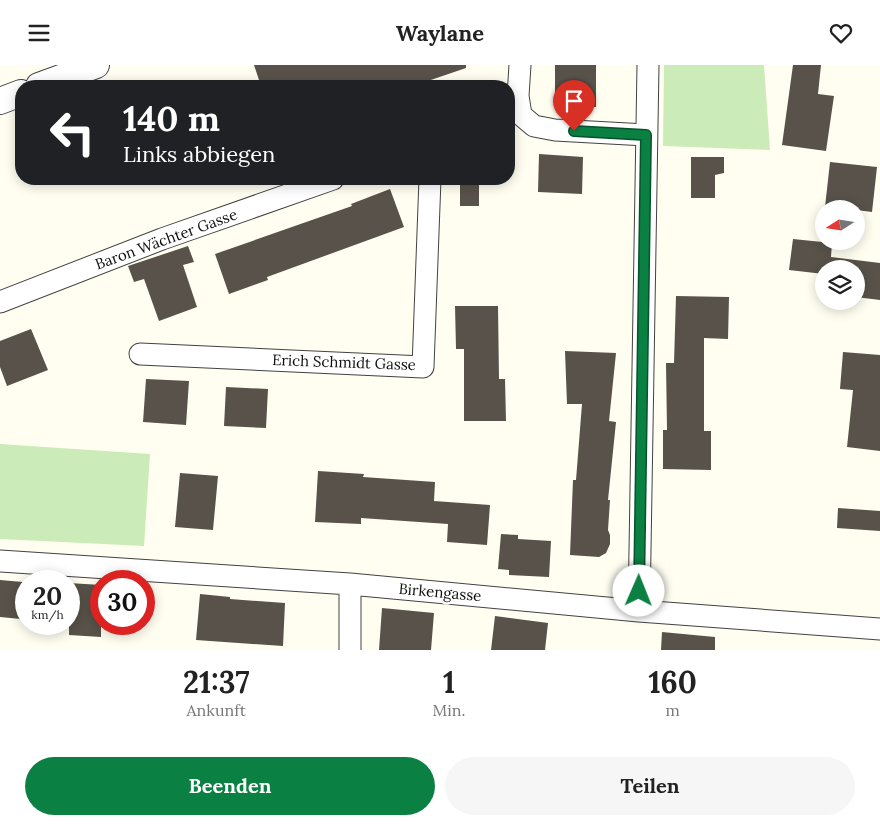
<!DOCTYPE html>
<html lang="de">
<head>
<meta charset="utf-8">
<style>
	body { margin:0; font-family:Lora,serif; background:#f6f6f6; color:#222; height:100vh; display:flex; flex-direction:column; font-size:19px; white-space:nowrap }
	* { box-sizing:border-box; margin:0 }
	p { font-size:16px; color:#767676 }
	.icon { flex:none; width:28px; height:28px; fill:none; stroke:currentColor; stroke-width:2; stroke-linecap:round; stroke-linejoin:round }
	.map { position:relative; height:585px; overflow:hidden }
	.drawer { display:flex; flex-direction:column; background:#fff; flex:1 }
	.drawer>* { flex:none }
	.hud { position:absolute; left:15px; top:15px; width:500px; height:105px; border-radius:20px; box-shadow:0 2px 12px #0003; background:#202124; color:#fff; overflow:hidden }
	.needle { width:32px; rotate:258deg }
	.tools { position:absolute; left:815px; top:135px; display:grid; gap:10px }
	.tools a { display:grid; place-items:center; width:50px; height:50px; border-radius:50%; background:#fff; box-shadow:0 2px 12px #0003; font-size:25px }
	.speed { position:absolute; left:15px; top:505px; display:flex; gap:10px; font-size:25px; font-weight:700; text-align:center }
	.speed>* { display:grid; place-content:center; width:65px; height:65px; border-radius:50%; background:#fff; box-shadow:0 2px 12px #0003; line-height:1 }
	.speed small { font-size:12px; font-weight:400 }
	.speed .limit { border:8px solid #d22; background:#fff; color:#111 }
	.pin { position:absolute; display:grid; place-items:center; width:42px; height:42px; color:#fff; margin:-51px -21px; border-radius:50% 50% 50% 0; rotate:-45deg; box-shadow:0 0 5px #0007 }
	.pin .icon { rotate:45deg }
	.me { position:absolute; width:55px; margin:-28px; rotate:1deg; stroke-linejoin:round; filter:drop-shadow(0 0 4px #0008) }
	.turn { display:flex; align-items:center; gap:18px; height:105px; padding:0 25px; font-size:22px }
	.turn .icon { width:65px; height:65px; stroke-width:2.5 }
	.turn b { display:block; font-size:35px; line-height:42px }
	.eta { display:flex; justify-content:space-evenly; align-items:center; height:85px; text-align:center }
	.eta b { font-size:30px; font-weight:700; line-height:35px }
	.cta { display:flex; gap:10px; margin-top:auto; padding:10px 25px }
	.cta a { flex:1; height:58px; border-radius:30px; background:#0b8043; color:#fff; font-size:20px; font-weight:700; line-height:58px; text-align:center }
	.cta a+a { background:#f6f6f6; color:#222 }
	header { display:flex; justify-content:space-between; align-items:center; height:65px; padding:0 25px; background:#fff; font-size:22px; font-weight:700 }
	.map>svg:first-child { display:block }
	.green { fill:#cbecb8 }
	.building { fill:#58524a }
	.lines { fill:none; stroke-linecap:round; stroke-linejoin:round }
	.minor-casing { stroke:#424242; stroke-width:23 }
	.tertiary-casing { stroke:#424242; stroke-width:28 }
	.minor { stroke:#fff; stroke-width:21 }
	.tertiary { stroke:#fff; stroke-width:26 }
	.route-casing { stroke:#07532c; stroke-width:12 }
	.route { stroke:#0b8043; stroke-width:9 }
	.labels { text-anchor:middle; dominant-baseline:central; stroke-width:5; stroke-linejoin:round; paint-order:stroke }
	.street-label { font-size:15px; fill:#0f0f0f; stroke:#fff }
</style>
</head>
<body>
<header><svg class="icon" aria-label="menu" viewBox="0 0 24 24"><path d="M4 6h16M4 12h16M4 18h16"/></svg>Waylane<svg class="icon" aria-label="heart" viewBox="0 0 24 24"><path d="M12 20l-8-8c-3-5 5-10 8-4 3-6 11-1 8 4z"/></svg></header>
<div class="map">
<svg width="880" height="585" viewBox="0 0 880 585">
	<rect width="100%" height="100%" fill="#fffef1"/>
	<path class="green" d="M 664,0 L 764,0 L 770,85 L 663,81 Z
		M 0,379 L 150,389 L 144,481 L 0,474 Z"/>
	<path class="building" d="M 254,0 L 466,0 L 466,3 L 413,21 L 261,21 Z
		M 555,0 L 596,0 L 596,42 L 555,42 Z
		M 793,0 L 821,0 L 818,29 L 834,31 L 826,86 L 782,80 Z
		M 539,89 L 583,92 L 582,129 L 538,127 Z
		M 691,92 L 724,92 L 724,108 L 715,110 L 715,133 L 691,133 Z
		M 830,97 L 877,102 L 872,147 L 856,145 L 856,144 L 825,142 Z
		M 460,120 L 479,120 L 479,141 L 460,141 Z
		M 390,124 L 404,162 L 267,212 L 268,215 L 229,229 L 215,189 L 352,141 L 351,139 Z
		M 793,174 L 832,178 L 831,192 L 880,198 L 880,235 L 856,232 L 856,204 L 824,204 L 824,209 L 789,205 Z
		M 188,181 L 194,197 L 183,200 L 197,242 L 159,256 L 144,214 L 134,217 L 128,201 Z
		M 676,231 L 729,232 L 728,274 L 704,273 L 704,366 L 711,366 L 711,405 L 663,404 L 663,365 L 667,365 L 666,298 L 674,298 Z
		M 455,241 L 498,241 L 499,314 L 505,314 L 506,356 L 464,356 L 464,284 L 456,284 Z
		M 31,264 L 48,305 L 7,321 L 0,302 L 0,276 Z
		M 565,286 L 616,288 L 609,356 L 616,357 L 608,435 L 610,435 L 608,465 L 610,470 L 610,479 L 606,488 L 599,492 L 570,490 L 573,415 L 576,415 L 582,339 L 567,339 Z
		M 843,287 L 880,290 L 880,386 L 847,382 L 853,325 L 840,324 Z
		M 146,314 L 189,316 L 186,360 L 143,357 Z
		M 226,322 L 268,324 L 266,363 L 224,361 Z
		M 318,406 L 364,409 L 363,412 L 435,417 L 434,436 L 490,440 L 487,480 L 447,477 L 448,459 L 361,453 L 361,459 L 315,457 Z
		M 180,408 L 218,411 L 213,465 L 175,462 Z
		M 838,443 L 880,446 L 880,466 L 837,463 Z
		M 501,469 L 518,470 L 518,474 L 551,476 L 549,512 L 509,510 L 509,505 L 498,504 Z
		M 0,515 L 23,517 L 21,554 L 0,552 Z
		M 69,518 L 101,520 L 101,572 L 69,570 Z
		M 200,529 L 230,532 L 230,534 L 285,538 L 283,581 L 196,575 Z
		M 382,543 L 434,548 L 431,585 L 379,585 Z
		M 495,551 L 548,558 L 545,585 L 491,585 Z
		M 662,567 L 715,572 L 715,585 L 661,585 Z"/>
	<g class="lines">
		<defs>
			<path id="minor" d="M 520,0 L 518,31 L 521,50 L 534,61 L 555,65 L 646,70
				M 0,237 L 162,174 L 333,114
				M 140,289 L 423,302 L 430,114
				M 0,496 L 350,519 L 639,546 L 880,564
				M 350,519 L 350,585
				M 639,546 L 648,0"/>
			<path id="tertiary" d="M 39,21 L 96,0
				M 0,36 L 21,28"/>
		</defs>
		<use href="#minor" class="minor-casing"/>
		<use href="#tertiary" class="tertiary-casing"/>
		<use href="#minor" class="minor"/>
		<use href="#tertiary" class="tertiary"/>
	</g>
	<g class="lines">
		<defs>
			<path id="route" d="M 574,66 L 646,70 L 639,526"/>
		</defs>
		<use href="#route" class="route-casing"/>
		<use href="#route" class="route"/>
	</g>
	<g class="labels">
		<g class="street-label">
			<text transform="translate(166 174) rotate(-20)">Baron Wächter Gasse</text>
			<text transform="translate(344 297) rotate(2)">Erich Schmidt Gasse</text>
			<text transform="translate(440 527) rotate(5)">Birkengasse</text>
		</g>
	</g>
</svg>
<div class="tools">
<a><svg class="needle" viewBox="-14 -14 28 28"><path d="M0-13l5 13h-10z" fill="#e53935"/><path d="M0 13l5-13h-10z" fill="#767676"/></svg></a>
<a><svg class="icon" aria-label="layers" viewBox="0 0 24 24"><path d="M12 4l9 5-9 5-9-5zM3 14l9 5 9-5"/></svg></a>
</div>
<div class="speed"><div>20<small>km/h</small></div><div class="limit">30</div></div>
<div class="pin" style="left:574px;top:66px;background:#d93025"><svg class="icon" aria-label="arrive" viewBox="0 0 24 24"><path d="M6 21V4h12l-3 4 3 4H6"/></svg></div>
<svg class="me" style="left:639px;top:526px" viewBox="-20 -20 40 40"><circle r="19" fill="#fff"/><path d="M0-13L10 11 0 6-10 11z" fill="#0b8043"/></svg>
<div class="hud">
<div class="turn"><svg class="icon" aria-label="left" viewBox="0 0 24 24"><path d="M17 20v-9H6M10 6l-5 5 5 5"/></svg><div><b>140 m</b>Links abbiegen</div></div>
</div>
</div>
<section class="drawer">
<div class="eta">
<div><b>21:37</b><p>Ankunft</p></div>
<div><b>1</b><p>Min.</p></div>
<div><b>160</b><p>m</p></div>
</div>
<div class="cta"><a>Beenden</a><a>Teilen</a></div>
</section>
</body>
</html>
